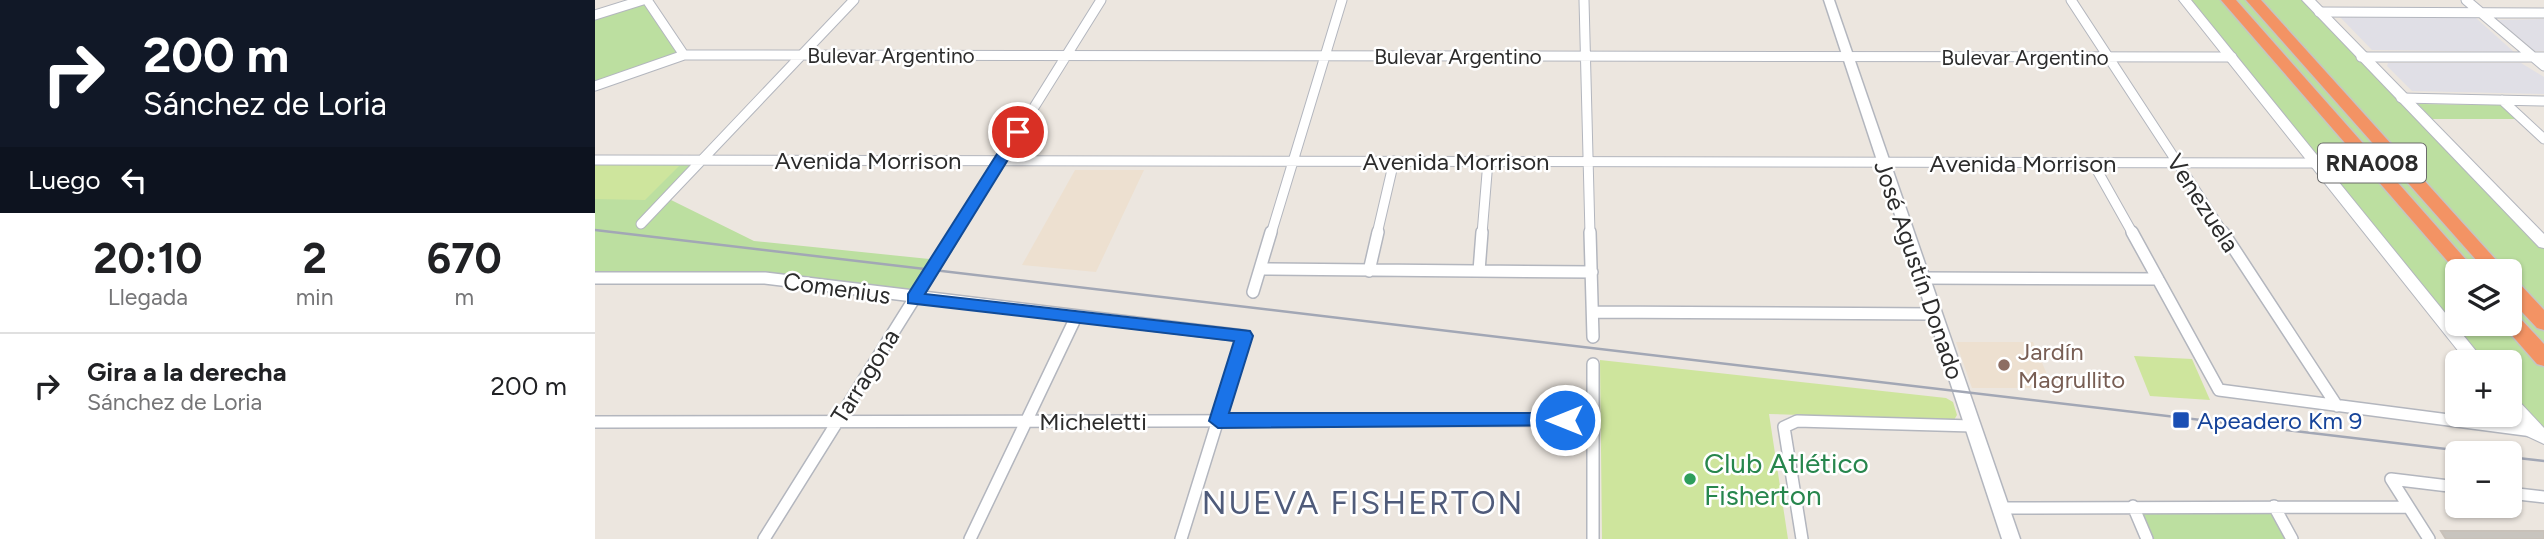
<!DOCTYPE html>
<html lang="es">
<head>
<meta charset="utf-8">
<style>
	body { margin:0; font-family:Figtree,sans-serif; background:#f2f2f2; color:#202124; height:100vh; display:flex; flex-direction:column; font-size:26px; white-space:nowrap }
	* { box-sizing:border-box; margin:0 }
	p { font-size:23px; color:#757577 }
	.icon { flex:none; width:38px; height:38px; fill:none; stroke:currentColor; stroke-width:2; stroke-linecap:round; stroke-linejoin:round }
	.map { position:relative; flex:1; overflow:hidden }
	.details { display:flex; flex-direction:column; background:#fff; width:595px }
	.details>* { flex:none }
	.guide { background:#111827; color:#fff; overflow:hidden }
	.buttons { position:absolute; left:1850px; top:259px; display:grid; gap:14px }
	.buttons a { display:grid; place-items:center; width:77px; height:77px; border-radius:10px; background:#fff; box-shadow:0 2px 5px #0004; font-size:35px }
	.pin { position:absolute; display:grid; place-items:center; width:60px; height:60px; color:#fff; margin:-30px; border:4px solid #fff; border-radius:50%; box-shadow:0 2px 7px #0007 }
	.me { position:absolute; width:77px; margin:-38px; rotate:270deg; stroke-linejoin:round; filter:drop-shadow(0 0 5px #0008) }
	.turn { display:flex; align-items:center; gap:24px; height:147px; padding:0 28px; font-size:32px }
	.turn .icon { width:91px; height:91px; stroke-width:2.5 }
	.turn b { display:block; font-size:49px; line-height:60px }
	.then { display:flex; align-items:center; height:66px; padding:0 28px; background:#0003; gap:14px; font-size:26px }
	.eta { display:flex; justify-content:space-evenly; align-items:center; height:119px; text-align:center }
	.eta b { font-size:42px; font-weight:700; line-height:49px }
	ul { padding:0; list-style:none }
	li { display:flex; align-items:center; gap:21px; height:105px; padding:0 28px; border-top:2px solid #e0e0e0 }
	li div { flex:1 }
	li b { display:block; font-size:26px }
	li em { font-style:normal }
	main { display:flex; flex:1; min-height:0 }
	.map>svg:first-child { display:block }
	.industrial { fill:#e0dfe6 }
	.education { fill:#ede0d0 }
	.green { fill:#bcdfa0; fill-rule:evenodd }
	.pitch { fill:#cee59d }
	.building { fill:#c8c4be; stroke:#c8c1b9; stroke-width:2 }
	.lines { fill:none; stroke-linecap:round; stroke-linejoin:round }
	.minor-far1-casing { stroke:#b3b6be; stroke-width:11 }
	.minor-casing { stroke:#b3b6be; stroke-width:14 }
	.tertiary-casing { stroke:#b3b6be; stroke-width:3 }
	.secondary-casing { stroke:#b3b6be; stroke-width:2 }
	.motorway-casing { stroke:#c4c4c4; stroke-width:3 }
	.minor-far1 { stroke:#fff; stroke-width:9 }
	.minor { stroke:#fff; stroke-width:11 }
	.tertiary { fill:#fff; fill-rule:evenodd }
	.secondary { fill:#fff; fill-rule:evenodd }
	.motorway { fill:#f39364; fill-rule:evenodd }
	.rail { stroke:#a2a7b5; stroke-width:2.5 }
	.route { fill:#1a73e8; stroke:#114b97; stroke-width:2 }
	.education-dot { fill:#8d6e63; stroke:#fff; stroke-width:2.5 }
	.transit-dot { fill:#1a4fb4; stroke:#fff; stroke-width:2.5 }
	.leisure-dot { fill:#2e9e5b; stroke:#fff; stroke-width:2.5 }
	.labels { text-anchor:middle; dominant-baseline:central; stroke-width:5; stroke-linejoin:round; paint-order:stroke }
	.far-street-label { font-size:21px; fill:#2c2c2c; stroke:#fff }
	.shield { fill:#fff; stroke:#6b6b6b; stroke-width:2 }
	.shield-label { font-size:23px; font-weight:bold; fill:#2c2c2c }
	.street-label { font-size:24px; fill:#2c2c2c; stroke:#fff }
	.education-label { font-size:24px; fill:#785e54; stroke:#fff; text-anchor:start }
	.transit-label { font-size:24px; fill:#164399; stroke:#fff; text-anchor:start }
	.near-leisure-label { font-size:28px; fill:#27864d; stroke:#fff; text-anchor:start }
	.near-neighbourhood-label { font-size:32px; letter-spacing:2px; fill:#4f5b7a; stroke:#fff }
</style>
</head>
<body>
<main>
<section class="details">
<div class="guide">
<div class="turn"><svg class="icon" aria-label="right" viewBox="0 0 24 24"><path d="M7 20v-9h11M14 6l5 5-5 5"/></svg><div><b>200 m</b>Sánchez de Loria</div></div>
<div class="then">Luego<svg class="icon" aria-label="left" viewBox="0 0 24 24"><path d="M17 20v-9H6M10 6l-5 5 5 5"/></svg></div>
</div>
<div class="eta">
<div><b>20:10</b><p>Llegada</p></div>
<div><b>2</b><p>min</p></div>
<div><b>670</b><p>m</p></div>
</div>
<ul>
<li><svg class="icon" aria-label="right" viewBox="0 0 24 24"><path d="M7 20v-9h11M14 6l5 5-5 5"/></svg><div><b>Gira a la derecha</b><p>Sánchez de Loria</p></div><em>200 m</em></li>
</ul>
</section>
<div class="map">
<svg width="1949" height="539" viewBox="0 0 1949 539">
	<rect width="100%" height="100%" fill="#ece6df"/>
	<path class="industrial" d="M 1745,17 L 1881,18 L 1919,52 L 1777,50 Z
		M 1949,19 L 1949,51 L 1940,51 L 1903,20 Z
		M 1793,63 L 1926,63 L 1949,77 L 1949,94 L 1817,91 L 1792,66 Z"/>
	<path class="education" d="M 480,170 L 549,170 L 501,272 L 427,265 Z
		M 1361,342 L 1438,342 L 1458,388 L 1377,388 Z"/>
	<path class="green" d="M 48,0 L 89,55 L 0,86 L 0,15 Z
		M 1590,0 L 1713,0 L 1949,243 L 1949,437 L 1915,402 L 1914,362 L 1882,362 ZM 1862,271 L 1914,271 L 1914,324 L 1862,324 Z
		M 1823,104 L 1906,105 L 1923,119 L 1837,119 Z
		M 0,160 L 108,160 L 72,198 L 159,241 L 344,260 L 319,298 L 170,278 L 0,278 Z
		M 1538,506 L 1679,506 L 1697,539 L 1552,539 Z"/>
	<path class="pitch" d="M 0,165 L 84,166 L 50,200 L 0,199 Z
		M 1539,356 L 1597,359 L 1615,400 L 1555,396 Z
		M 1005,360 L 1351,398 L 1358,402 L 1362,415 L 1359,420 L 1174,414 L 1193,539 L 1007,539 Z"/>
	<path class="building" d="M 1846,531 L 1949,531 L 1949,539 L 1851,539 Z"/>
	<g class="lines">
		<defs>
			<path id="minor-far1" d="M 989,0 L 995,234
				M 1476,0 L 1629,234
				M 1871,0 L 1949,66
				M 1724,12 L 1949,13
				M 0,15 L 48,0
				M 89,55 L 1637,57
				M 1766,57 L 1949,57
				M 0,86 L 89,55 L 52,0
				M 1806,98 L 1949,101
				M 1907,100 L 1949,139
				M 0,160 L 1722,163
				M 1498,163 L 1538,234
				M 46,224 L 259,0
				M 360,234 L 506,0
				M 676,234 L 747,0
				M 782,234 L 799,161
				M 887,234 L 893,161"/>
			<path id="minor" d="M 995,232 L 998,337
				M 1537,232 L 1624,390 L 1938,431
				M 1628,232 L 1742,406
				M 665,269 L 997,272
				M 774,271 L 783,232
				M 884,271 L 887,232
				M 0,278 L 170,278 L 649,336 L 586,539
				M 1327,278 L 1563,279
				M 658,292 L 676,232
				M 998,312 L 1339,314
				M 998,364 L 998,539
				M 0,422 L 997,420
				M 1796,479 L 1834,539
				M 1796,479 L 1862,487
				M 1914,493 L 1949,497
				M 1538,506 L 1552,539
				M 1679,506 L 1697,539
				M 1406,508 L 1813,507
				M 169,539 L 361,232
				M 375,539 L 481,317
				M 1207,539 L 1189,427 L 1202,421 L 1377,426"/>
			<path id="tertiary" d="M 1229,0 L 1239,0 L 1425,539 L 1407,539 Z"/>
			<path id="secondary" d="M 1584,0 L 1596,0 L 1890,362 L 1872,362 Z
				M 1707,0 L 1720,0 L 1949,234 L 1949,248 L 1944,247 Z
				M 1914,395 L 1920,397 L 1949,428 L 1949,444 L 1932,436 L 1914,415 Z"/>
			<path id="motorway" d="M 1626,0 L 1641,0 L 1881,271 L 1862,272 Z
				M 1651,0 L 1666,0 L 1911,271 L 1891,271 Z
				M 1914,278 L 1921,280 L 1949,310 L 1949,330 L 1942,328 L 1914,298 Z
				M 1914,312 L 1921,314 L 1949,344 L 1949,366 L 1942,364 L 1907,324 L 1914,324 Z"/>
		</defs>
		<use href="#minor-far1" class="minor-far1-casing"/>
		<use href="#minor" class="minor-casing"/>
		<use href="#tertiary" class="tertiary-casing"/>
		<use href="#secondary" class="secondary-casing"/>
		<use href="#motorway" class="motorway-casing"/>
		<use href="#minor-far1" class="minor-far1"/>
		<use href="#minor" class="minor"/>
		<use href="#tertiary" class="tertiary"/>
		<use href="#secondary" class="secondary"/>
		<use href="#motorway" class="motorway"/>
		<path class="rail" d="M 0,230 L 1885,453
			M 1914,457 L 1949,461"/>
	</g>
	<path class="route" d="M 423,128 L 430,132 L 330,294 L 655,331 L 658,336 L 634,413 L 970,413 L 977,415 L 979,420 L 977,425 L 623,428 L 614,421 L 639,341 L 313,303 L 313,294 L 416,132 Z"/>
	<circle class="education-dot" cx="1409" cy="365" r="7"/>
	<rect class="transit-dot" x="1577" y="411" width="18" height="18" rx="3.5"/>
	<circle class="leisure-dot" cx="1095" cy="479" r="7"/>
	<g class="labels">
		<g class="far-street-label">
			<text x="296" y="55">Bulevar Argentino</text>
			<text x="863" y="56">Bulevar Argentino</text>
			<text x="1430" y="57">Bulevar Argentino</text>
		</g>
		<rect class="shield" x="1723" y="143.5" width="108" height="39" rx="5"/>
		<g class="shield-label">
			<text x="1777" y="163">RNA008</text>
		</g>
		<g class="street-label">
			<text x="273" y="160">Avenida Morrison</text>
			<text x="861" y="161">Avenida Morrison</text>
			<text x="1428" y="163">Avenida Morrison</text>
			<text transform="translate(1608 203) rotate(57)">Venezuela</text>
			<text transform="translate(1324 270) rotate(71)">José Agustín Donado</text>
			<text transform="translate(242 288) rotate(8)">Comenius</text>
			<text transform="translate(270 376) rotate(-58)">Tarragona</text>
			<text x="498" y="421">Micheletti</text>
		</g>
		<g class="education-label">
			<text x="1423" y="351">Jardín<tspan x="1423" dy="28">Magrullito</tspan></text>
		</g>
		<g class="transit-label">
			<text x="1602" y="420">Apeadero Km 9</text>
		</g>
		<g class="near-leisure-label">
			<text x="1109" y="463">Club Atlético<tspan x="1109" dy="32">Fisherton</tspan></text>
		</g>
		<g class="near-neighbourhood-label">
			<text x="768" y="503">NUEVA FISHERTON</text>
		</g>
	</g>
</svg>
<div class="buttons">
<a><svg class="icon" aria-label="layers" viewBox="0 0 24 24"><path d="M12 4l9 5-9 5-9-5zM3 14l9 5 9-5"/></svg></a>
<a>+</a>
<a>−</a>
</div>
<div class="pin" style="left:423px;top:132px;background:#d93025"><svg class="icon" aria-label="arrive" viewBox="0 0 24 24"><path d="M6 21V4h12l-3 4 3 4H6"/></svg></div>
<svg class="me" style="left:970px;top:420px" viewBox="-20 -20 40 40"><circle r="17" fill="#1a73e8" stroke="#fff" stroke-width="3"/><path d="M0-11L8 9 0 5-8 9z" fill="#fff"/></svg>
</div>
</main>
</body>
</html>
